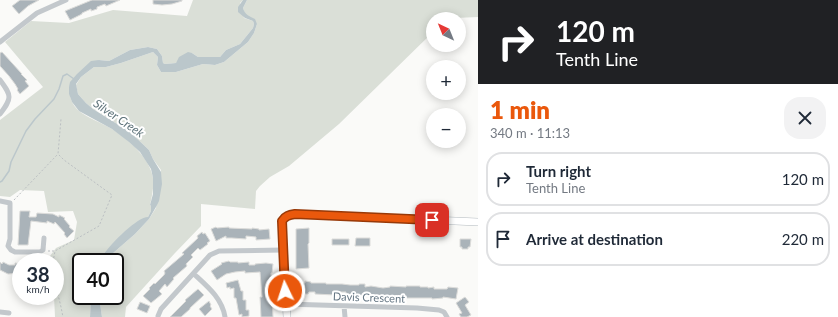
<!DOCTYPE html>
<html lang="en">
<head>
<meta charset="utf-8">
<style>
	body { margin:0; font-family:Lato,sans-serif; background:#f2f2f3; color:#1f2937; height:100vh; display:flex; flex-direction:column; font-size:15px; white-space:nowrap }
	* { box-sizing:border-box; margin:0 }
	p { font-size:13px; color:#747a83 }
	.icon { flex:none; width:22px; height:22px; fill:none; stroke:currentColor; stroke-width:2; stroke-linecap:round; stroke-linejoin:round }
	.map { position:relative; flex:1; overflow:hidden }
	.side { display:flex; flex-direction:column; background:#fff; width:360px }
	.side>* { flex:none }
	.top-card { background:#202124; color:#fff; overflow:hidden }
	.needle { width:26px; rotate:317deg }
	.fabs { position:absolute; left:426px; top:12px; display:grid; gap:8px }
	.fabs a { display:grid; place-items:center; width:40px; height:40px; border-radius:50%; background:#fff; box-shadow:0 2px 10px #0003; font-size:20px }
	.speed { position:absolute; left:12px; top:253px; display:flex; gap:8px; font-size:20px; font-weight:700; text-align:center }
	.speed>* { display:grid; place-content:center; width:52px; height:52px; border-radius:50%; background:#fff; box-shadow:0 2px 10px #0003; line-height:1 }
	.speed small { font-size:10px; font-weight:400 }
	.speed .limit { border:2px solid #111; border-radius:6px; background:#fff; color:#111 }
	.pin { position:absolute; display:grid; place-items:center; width:34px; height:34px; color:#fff; margin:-17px; border-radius:8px; box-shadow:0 2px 6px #0006 }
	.me { position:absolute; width:44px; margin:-22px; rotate:356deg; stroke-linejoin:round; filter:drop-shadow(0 0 3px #0008) }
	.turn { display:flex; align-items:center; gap:14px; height:84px; padding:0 12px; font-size:18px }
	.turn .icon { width:52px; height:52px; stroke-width:2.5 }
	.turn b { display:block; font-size:28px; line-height:34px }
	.round { display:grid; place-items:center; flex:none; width:42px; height:42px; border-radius:16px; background:#f2f2f3 }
	.headline { display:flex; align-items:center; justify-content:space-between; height:68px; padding:0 12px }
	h1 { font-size:24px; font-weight:800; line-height:30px; color:#ea580c }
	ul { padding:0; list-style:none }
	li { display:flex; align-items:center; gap:12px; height:54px; margin:0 8px 6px; padding:0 4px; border:2px solid #e0e1e3; border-radius:16px }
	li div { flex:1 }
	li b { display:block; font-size:15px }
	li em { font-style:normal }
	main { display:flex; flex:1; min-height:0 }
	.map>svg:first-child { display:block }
	.green { fill:#dadfd7 }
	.water { fill:#bbc7cb }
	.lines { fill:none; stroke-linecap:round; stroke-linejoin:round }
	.stream { stroke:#bbc7cb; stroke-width:1.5 }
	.building { fill:#aab3b9; stroke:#dcdcda }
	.secondary-casing { stroke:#b3babf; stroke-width:8 }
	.path { stroke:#bbbfc2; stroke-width:1; stroke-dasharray:2 2; stroke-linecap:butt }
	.street { stroke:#c3c8cc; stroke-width:5 }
	.secondary { stroke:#fff; stroke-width:7 }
	.route-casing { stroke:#983908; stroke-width:10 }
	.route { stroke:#ea580c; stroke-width:7 }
	.labels { text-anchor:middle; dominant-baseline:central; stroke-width:4; stroke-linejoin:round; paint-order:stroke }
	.street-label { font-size:11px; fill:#657683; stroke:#fff }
	.water-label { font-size:12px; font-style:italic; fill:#60757c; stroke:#fff }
</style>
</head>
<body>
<main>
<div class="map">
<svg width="478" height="317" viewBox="0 0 478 317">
	<rect width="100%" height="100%" fill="#fafaf8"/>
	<path class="green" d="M 193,0 L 243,0 L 240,3 L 244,18 L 253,21 L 254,24 L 253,28 L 240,44 L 226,50 L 220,57 L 198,57 L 192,53 L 176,63 L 165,64 L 163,63 L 162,56 L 157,49 L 148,47 L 130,50 L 109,61 L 99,60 L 69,87 C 69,96 72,105 79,111 C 88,118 102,123 112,129 C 128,139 150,158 153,178 C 154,187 152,196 150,205 L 151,206 L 151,211 L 148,217 L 100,259 L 99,262 L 81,262 L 81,296 L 91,296 L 90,317 L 55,317 L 54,296 L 55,296 L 55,262 L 51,262 L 50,256 L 56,248 L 74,240 L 77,222 L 73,211 L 48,212 L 44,191 L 20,190 L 10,197 L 0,196 L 0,120 L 43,87 L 5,42 L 31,21 L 69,23 L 113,10 L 187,16 Z
		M 247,0 L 478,0 L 478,17 L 433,19 L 433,32 L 339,124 L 289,166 L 270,177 L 260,186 L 256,191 L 255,209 L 201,204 L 201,226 L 175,253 L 126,307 L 125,317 L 102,317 L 99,296 L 115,296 L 115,262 L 106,262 L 112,254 L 135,234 L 149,219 L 156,208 L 161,170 L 153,159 L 149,150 L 130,132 L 93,109 L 86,103 L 78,94 L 76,85 L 81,77 L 94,67 L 106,67 L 121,63 L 153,52 L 158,57 L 157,65 L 161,72 L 176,72 L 203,64 L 215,65 L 224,62 L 248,42 L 254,33 L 257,24 L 245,14 L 243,8 Z"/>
	<path class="water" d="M 243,0 L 247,0 L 243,8 C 245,15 249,16 255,19 L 257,24 L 254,33 L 248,42 L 224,62 L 215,65 L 203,64 L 176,72 L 161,72 L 157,65 L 158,57 L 153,52 L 121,63 L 106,67 L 94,67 L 81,77 L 76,84 L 78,94 L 86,103 L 93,109 L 130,132 L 149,150 L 153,159 L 161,172 L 162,184 L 159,201 L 156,207 L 149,219 L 135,234 L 112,254 L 106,262 L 99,262 C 104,250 136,217 148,217 L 151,211 L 151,206 L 150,205 L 153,194 L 153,178 L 151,169 L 140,152 L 129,142 L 112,129 L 79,111 L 72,102 L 69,94 L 69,87 L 70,82 L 77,74 L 91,61 L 99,60 L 109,61 L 130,50 L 148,47 L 157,49 L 162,56 L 163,63 L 165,64 L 176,63 L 179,57 L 188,52 L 192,53 L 198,57 L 220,57 L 226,50 L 240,44 L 253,28 L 254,24 L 253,21 L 245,18 L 238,12 L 238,7 Z
		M 91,296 L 99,296 L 102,317 L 90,317 Z"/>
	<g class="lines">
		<path class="stream" d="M 0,182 L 2,181 L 9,171 L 11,162 L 26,131 L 35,119 L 54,99 L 59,89 L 63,76 L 67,74 L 74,79"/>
	</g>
	<path class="building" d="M 20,0 L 39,0 L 28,6 L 19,14 L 12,6 Z
		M 92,0 L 120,0 L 106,6 L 105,4 L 97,7 L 97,9 L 91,11 L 91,9 L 82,13 L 82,14 L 70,20 L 65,11 Z
		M 153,0 L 182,0 L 182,1 L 172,4 L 162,5 L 153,4 Z
		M 2,52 L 22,74 L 21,74 L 27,80 L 25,81 L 29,86 L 20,94 L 17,90 L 18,89 L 15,84 L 9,76 L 0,66 L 0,53 Z
		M 20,211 L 30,211 L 29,217 L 36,217 L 37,213 L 53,214 L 59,217 L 59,215 L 65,218 L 64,219 L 70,226 L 69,227 L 74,231 L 67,238 L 64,234 L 65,233 L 55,222 L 54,224 L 47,221 L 47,223 L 31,221 L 28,245 L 18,245 Z
		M 216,227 L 217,228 L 229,227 L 229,228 L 252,229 L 252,228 L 259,229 L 259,230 L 269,229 L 270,239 L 256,240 L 256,237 L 246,236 L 246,239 L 232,238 L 226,238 L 226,236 L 216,241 L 211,229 Z
		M 309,228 L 309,243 L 308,244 L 309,268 L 296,269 L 296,229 Z
		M 202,232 L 203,234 L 205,233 L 210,241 L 207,243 L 208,244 L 200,250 L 198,248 L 191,255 L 193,257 L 186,264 L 187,266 L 173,278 L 174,279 L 167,287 L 165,284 L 159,291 L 162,294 L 151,303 L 143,296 L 150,289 L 149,288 L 154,283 L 155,284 L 164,275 L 165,273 L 164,271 L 184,254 L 182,253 L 198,238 L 197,236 Z
		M 356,238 L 370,238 L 370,246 L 355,246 Z
		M 332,239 L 349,239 L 349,245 L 332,245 Z
		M 460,239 L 471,239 L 470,247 L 468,247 L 468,249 L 462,249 L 462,247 L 460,247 Z
		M 229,261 L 230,262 L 238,262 L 238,263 L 249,262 L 249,265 L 255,265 L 255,264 L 266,263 L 273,264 L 272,273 L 271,273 L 273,317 L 261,317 L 260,297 L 262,297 L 260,272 L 245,273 L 245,271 L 235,272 L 226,274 L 217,280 L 211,271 L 222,264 L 221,263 Z
		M 0,262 L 2,264 L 3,262 L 9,265 L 15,265 L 15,263 L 21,264 L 21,273 L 8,274 L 0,270 Z
		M 238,280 L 241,291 L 243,291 L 243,300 L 246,300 L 246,310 L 249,310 L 249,316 L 242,317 L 242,314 L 239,315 L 236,298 L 234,298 L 234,288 L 230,289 L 230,287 L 227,288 L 226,283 Z
		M 305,281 L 311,282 L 311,283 L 326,283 L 326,284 L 342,284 L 350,285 L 359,285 L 359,284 L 365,284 L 365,287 L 371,286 L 383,288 L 390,287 L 390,286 L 406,287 L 406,286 L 420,286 L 420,287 L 428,287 L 428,288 L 434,287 L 434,289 L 447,289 L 448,287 L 458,288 L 456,299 L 443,297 L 443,298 L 432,299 L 432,298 L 385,298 L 385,296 L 373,296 L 373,297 L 369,297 L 369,295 L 351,296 L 346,295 L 346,292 L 339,292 L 339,295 L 335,295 L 315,294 L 315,292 L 309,292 L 308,294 L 304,294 L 304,293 L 299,293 L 299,289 L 296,289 L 296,284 L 305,283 Z
		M 198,289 L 204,295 L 190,308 L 190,309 L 181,317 L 170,317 L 186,301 L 185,300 Z
		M 465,297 L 469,302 L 465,305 L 471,315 L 467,317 L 461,317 L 459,314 L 462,313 L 456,303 Z
		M 209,301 L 211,305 L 210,306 L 212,309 L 205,316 L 199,309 Z
		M 140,302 L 150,306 L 147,313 L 137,309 Z"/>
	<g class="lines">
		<defs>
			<path id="secondary" d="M 287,317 L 282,224 C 282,217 288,215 295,214 L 478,222"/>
		</defs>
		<use href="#secondary" class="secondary-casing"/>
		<path class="path" d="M 14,200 L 36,177 L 57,155
			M 48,251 L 55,251
			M 53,262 L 55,251 L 99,226 L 112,195 L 64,160 L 58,154 L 61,119
			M 55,282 L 61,307 L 63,317"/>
		<path class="street" d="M 0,42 L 37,13 L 66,0
			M 0,80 C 12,96 12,98 0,114
			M 0,201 L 10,203 L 10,239 L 8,246 L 11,250 L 15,252 L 40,252 L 43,250 L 44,238
			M 194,274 C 207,286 222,298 225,317
			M 286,304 L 417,308 L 439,310 L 444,312 L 447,317
			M 344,306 L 345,317
			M 0,312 L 9,313
			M 158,317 L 158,316 L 161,309 L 210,255 L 219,251 L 283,250"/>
		<use href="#secondary" class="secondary"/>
	</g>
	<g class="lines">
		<defs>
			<path id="route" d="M 285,291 L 282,221 C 285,216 289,215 295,214 L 432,220"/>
		</defs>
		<use href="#route" class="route-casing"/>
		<use href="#route" class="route"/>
	</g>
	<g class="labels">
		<g class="street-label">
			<text transform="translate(369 297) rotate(2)">Davis Crescent</text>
		</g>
		<g class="water-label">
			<text transform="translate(119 118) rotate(34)">Silver Creek</text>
		</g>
	</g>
</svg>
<div class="fabs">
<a><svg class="needle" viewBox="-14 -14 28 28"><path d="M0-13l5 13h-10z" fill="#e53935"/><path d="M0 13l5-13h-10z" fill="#747a83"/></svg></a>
<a>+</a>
<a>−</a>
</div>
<div class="speed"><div>38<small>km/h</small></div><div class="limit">40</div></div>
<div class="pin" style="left:432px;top:220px;background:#d93025"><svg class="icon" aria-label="arrive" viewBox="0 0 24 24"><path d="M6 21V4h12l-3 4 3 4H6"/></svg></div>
<svg class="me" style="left:285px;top:291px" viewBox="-20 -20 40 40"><circle r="17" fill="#ea580c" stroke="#fff" stroke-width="3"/><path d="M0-11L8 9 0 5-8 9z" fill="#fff"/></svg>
</div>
<section class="side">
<div class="top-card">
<div class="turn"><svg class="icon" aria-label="right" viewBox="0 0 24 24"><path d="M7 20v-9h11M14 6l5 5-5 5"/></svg><div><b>120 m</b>Tenth Line</div></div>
</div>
<div class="headline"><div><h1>1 min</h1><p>340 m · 11:13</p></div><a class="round"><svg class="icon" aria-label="close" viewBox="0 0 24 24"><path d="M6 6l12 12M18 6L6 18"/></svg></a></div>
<ul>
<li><svg class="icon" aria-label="right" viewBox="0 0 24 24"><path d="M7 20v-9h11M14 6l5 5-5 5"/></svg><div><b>Turn right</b><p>Tenth Line</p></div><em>120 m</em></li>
<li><svg class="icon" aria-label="arrive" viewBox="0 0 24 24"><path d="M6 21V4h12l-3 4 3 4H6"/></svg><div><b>Arrive at destination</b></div><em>220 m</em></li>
</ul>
</section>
</main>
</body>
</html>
